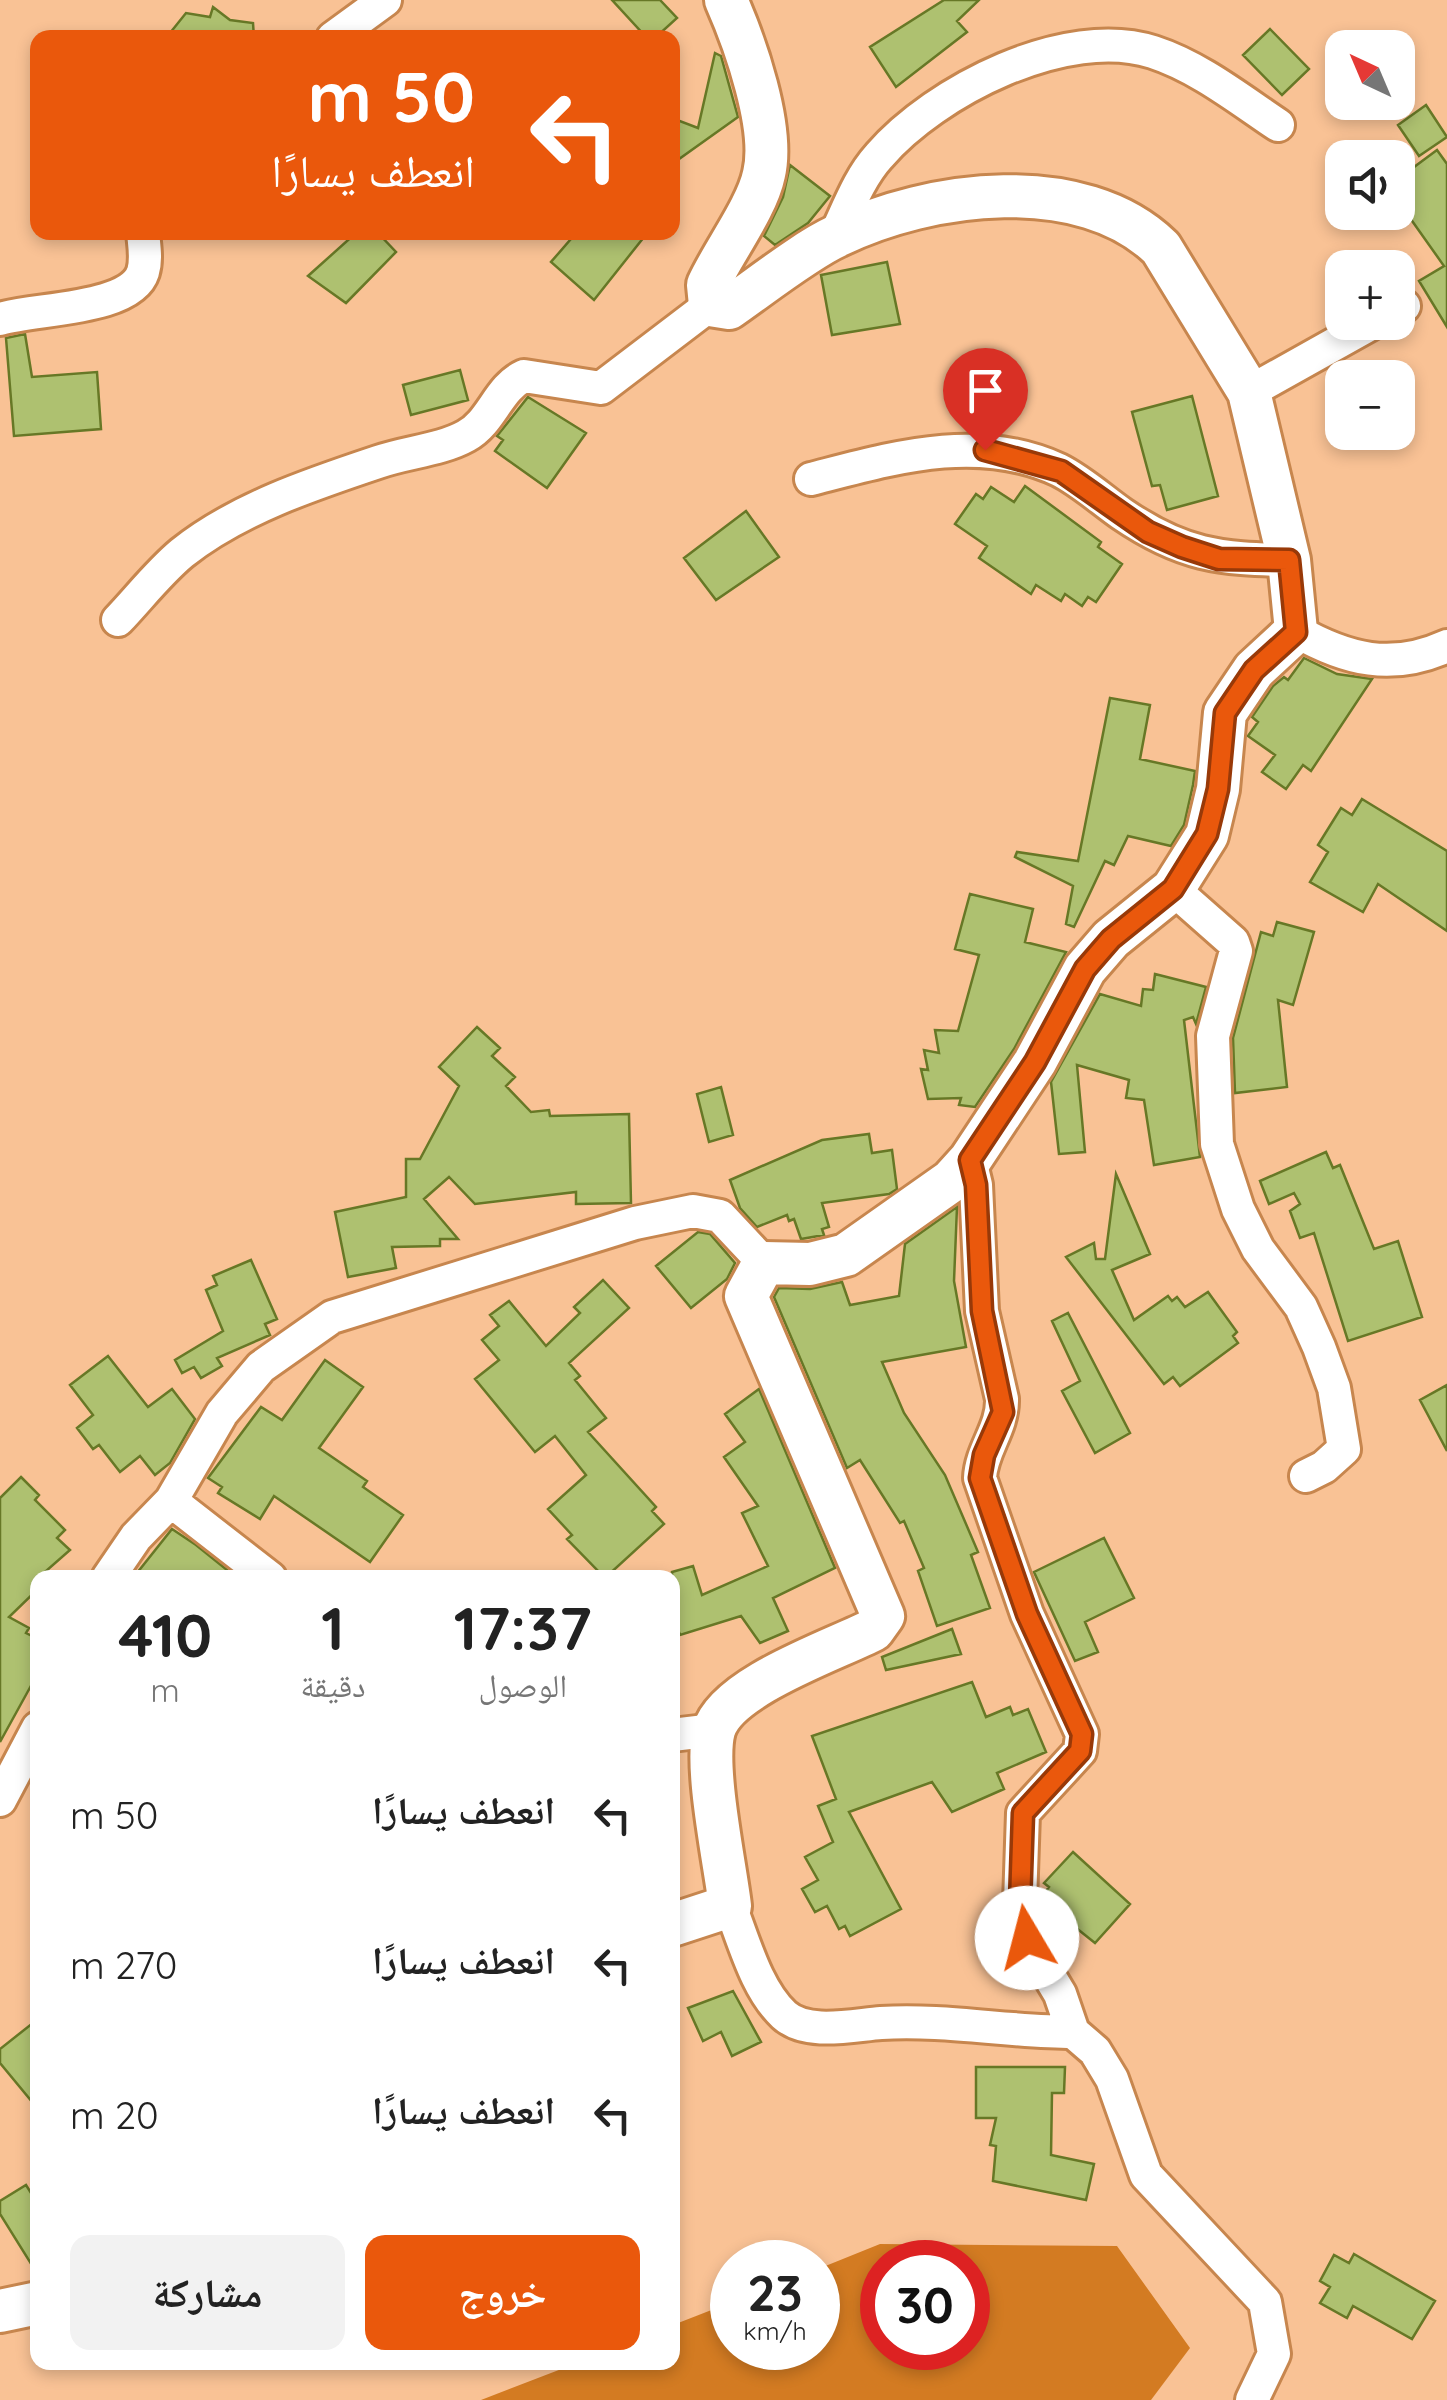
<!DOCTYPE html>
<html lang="ar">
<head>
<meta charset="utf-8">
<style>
	body { margin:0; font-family:Quicksand,"Noto Naskh Arabic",sans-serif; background:#f2f2f2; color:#222; direction:rtl; height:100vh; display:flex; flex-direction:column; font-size:38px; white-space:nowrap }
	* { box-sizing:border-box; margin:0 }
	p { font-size:32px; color:#767676 }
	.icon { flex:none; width:55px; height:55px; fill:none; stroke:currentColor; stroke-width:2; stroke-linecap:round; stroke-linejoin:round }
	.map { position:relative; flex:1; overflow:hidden; direction:ltr }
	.drawer { position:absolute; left:30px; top:1570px; width:650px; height:800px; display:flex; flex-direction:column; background:#fff; border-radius:20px; box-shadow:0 5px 15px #0003; direction:rtl }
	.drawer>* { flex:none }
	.hud { position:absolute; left:30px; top:30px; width:650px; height:210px; border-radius:20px; box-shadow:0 5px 15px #0003; direction:rtl; background:#ea580c; color:#fff; overflow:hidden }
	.needle { width:65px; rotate:316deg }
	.tools { position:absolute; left:1325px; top:30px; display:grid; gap:20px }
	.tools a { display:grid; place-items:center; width:90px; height:90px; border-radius:20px; background:#fff; box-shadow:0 5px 15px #0003; font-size:50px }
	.speed { position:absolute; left:710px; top:2240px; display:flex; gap:20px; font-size:50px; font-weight:700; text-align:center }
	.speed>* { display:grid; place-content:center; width:130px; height:130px; border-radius:50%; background:#fff; box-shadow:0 5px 15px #0003; line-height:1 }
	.speed small { font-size:25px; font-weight:400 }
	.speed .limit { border:15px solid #d22; background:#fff; color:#111 }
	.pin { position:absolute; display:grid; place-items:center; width:85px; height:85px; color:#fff; margin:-102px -42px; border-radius:50% 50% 50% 0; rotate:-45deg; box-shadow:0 0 10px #0007 }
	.pin .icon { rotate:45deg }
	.me { position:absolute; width:110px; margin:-55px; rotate:352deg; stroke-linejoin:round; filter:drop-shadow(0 0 8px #0008) }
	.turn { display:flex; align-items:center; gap:35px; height:210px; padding:0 40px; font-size:45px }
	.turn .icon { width:130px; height:130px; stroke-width:2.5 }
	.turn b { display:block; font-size:70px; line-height:85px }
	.eta { display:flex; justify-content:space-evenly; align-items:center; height:170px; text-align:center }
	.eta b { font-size:60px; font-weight:700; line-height:70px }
	.cta { display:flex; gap:20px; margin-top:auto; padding:20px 40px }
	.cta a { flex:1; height:115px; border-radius:20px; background:#ea580c; color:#fff; font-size:40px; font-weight:700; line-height:115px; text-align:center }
	.cta a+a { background:#f2f2f2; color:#222 }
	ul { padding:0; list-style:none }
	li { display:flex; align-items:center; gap:30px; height:150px; padding:0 40px }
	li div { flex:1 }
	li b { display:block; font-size:38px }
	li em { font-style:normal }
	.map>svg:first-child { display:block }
	.forest { fill:#d37b22; fill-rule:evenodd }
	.building { fill:#aec170; stroke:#677826; stroke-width:2.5 }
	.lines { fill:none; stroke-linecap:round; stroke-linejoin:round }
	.minor-casing { stroke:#c7864e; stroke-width:38 }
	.tertiary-casing { stroke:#c7864e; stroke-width:48 }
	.minor { stroke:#fff; stroke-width:32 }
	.tertiary { stroke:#fff; stroke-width:42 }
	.route-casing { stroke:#983908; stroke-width:25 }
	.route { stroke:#ea580c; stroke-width:18 }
</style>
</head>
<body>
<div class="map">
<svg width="1447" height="2400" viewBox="0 0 1447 2400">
	<rect width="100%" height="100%" fill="#f9c295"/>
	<path class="forest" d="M 880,2244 L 1117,2246 L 1190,2348 L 1151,2400 L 481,2400 L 577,2363 L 672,2362 L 673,2325 L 732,2302 L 732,2348 L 818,2348 L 818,2269 ZM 968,2262 L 968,2348 L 882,2348 L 882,2262 Z"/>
	<path class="building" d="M 612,0 L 660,0 L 677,18 L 655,38 L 647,38 Z
		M 944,0 L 979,0 L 957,21 L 967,32 L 896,87 L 870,47 Z
		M 213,7 L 230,20 L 253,23 L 254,38 L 166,38 L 186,13 L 210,17 Z
		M 1270,29 L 1309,69 L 1282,95 L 1243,55 Z
		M 715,53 L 721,56 L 738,117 L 672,164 L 672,118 L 698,128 Z
		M 1426,105 L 1447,137 L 1419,156 L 1398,125 Z
		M 1437,150 L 1447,164 L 1447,327 L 1419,281 L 1444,266 L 1398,201 L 1398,179 Z
		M 790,165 L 830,196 L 808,223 L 775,245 L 764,236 L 783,197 Z
		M 357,232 L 377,232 L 396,252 L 346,303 L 308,276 Z
		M 577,232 L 648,232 L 594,300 L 551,262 Z
		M 887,262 L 900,324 L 832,335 L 821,275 Z
		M 25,334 L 32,377 L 97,372 L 101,429 L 14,436 L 6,338 Z
		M 460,370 L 468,400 L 411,415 L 403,385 Z
		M 1192,396 L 1218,496 L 1167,510 L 1160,485 L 1152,486 L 1132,412 Z
		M 528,397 L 586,433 L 547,488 L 495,451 L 503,440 L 497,436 Z
		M 1025,486 L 1101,542 L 1098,547 L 1122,564 L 1096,602 L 1088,597 L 1082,606 L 1065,594 L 1061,601 L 1036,585 L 1031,594 L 979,558 L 987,546 L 955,524 L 976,494 L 983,499 L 991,487 L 1014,502 Z
		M 746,511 L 779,557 L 716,600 L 684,558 Z
		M 1304,658 L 1337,674 L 1372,679 L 1311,771 L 1303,765 L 1286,789 L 1262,772 L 1275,755 L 1248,736 L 1258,722 L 1252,717 L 1273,686 L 1284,677 L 1288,680 Z
		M 1110,698 L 1150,705 L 1140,759 L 1195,771 L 1193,785 L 1184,825 L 1171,846 L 1128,836 L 1114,865 L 1105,861 L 1074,927 L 1066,924 L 1073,886 L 1015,857 L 1017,852 L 1078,861 Z
		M 1362,799 L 1447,851 L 1447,931 L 1378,884 L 1363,912 L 1310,882 L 1328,852 L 1318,845 L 1341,808 L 1352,815 Z
		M 970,894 L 1033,909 L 1025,942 L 1066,952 L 1014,1049 L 975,1107 L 959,1105 L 961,1098 L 928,1099 L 921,1069 L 928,1070 L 924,1050 L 939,1053 L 935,1030 L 958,1031 L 979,955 L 955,949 Z
		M 1277,922 L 1314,932 L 1293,1005 L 1278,1000 L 1287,1087 L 1235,1093 L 1233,1038 L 1261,932 L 1273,936 Z
		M 1155,974 L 1206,987 L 1196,1024 L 1193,1017 L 1184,1020 L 1200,1157 L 1154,1165 L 1144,1100 L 1126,1098 L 1129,1080 L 1077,1065 L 1085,1152 L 1059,1154 L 1051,1082 L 1100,994 L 1141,1006 L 1143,989 L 1153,990 Z
		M 477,1027 L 500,1048 L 492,1056 L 515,1077 L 506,1086 L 531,1112 L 549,1110 L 550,1116 L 629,1114 L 631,1203 L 576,1204 L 576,1192 L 475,1204 L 449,1177 L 424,1199 L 458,1239 L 440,1239 L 440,1246 L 392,1247 L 396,1268 L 348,1277 L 335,1212 L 406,1197 L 406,1159 L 420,1159 L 459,1086 L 439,1067 Z
		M 721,1087 L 733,1135 L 709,1142 L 697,1094 Z
		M 869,1134 L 872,1153 L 892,1150 L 897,1189 L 889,1194 L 822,1203 L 829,1227 L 822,1229 L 824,1235 L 801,1239 L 794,1219 L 789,1221 L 787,1215 L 757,1227 L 740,1208 L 730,1180 L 822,1140 Z
		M 1326,1152 L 1333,1168 L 1340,1165 L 1374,1249 L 1398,1241 L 1422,1317 L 1348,1341 L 1314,1233 L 1300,1238 L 1290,1211 L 1300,1204 L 1294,1193 L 1269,1204 L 1260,1181 Z
		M 1116,1174 L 1150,1254 L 1112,1270 L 1134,1320 L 1168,1296 L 1172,1301 L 1177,1297 L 1185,1307 L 1208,1292 L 1237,1332 L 1233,1336 L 1238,1343 L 1180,1386 L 1173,1377 L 1164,1384 L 1066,1257 L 1094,1243 L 1096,1259 L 1105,1259 Z
		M 957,1207 L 954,1281 L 966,1347 L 882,1362 L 904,1413 L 945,1475 L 978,1552 L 971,1555 L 990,1608 L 937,1626 L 918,1571 L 924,1568 L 904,1521 L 900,1523 L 860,1460 L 847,1468 L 774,1297 L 779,1288 L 810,1289 L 842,1282 L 850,1305 L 899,1296 L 905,1244 Z
		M 698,1232 L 710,1234 L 735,1263 L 727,1279 L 691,1308 L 656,1266 Z
		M 251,1260 L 277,1319 L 265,1324 L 270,1335 L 217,1358 L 222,1366 L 201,1378 L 194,1367 L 182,1373 L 175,1360 L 223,1331 L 206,1290 L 217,1285 L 213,1276 Z
		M 603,1280 L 629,1308 L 569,1363 L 580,1376 L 575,1380 L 606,1418 L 588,1432 L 656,1507 L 652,1511 L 664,1524 L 605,1578 L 567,1539 L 572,1535 L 548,1509 L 586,1475 L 555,1436 L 535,1452 L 475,1379 L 499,1360 L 482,1340 L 499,1326 L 490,1315 L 509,1301 L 546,1346 L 580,1313 L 574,1307 Z
		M 1068,1313 L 1130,1433 L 1095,1453 L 1062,1391 L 1080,1381 L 1052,1321 Z
		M 108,1356 L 148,1407 L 172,1389 L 195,1419 L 170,1463 L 155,1475 L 140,1456 L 120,1472 L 99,1445 L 93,1449 L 77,1428 L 93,1415 L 70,1385 Z
		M 325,1360 L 363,1387 L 319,1448 L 367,1481 L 363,1487 L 403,1515 L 370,1562 L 274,1496 L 260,1519 L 218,1493 L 222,1487 L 208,1478 L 261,1407 L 282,1420 Z
		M 1447,1385 L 1447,1451 L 1420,1400 Z
		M 759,1389 L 835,1568 L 773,1598 L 788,1631 L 760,1643 L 741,1616 L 680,1635 L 672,1613 L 672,1572 L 693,1566 L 702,1595 L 768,1566 L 742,1513 L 758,1506 L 724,1457 L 745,1442 L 725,1414 Z
		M 21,1477 L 39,1495 L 35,1500 L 65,1530 L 57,1538 L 70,1550 L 38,1578 L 38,1589 L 9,1617 L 29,1628 L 26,1633 L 38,1639 L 38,1673 L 0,1742 L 0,1498 Z
		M 172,1529 L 196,1545 L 237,1578 L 133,1578 Z
		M 1104,1538 L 1134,1598 L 1085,1622 L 1098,1652 L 1075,1661 L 1034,1572 Z
		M 952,1629 L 961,1654 L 886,1670 L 882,1657 Z
		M 972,1682 L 986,1717 L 1010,1707 L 1013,1715 L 1028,1709 L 1046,1752 L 997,1773 L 1004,1789 L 952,1812 L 932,1782 L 849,1812 L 901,1909 L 850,1936 L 845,1926 L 839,1929 L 827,1906 L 815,1912 L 802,1889 L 818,1880 L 805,1857 L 833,1842 L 818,1806 L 836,1799 L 812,1736 Z
		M 1073,1852 L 1130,1904 L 1095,1943 L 1040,1899 L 1049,1887 L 1044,1883 Z
		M 733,1991 L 761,2042 L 732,2056 L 721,2032 L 703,2041 L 688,2008 Z
		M 38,2019 L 38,2109 L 0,2063 L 0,2049 Z
		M 976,2067 L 1065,2067 L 1064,2093 L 1052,2093 L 1051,2155 L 1094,2164 L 1086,2200 L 993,2181 L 996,2146 L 990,2145 L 996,2118 L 976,2118 Z
		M 26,2185 L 38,2204 L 38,2275 L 0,2214 L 0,2201 Z
		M 1354,2254 L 1435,2301 L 1412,2339 L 1353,2306 L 1347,2318 L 1320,2303 L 1330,2287 L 1320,2281 L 1334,2255 L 1349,2263 Z"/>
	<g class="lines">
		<defs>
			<path id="minor" d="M 333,38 L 385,0
				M 835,236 C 848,209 859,178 879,156 C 935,91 1066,24 1153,52 C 1199,67 1239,99 1278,125
				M 1398,309 L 1404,306
				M 0,319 C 36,308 131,310 143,272 C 147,259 144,245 143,232
				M 1249,392 L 1374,322
				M 811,479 C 893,458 977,432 1059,470 C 1081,481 1102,500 1122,514 C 1182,555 1219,559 1289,560
				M 118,620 C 139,598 159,572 182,553 C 237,509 312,484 378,462 C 406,452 441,450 466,436 C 492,422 498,388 524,376 L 601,388 L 710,305
				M 1296,631 C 1347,660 1392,671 1447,646
				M 1173,889 L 1233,942 L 1236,951 L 1213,1036 L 1217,1144 L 1238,1209 L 1258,1249 L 1301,1307 L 1319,1347 L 1334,1388 L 1344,1449 L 1324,1467 L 1306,1476
				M 970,1160 L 976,1185 L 982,1311 L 1002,1399 C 1003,1428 981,1450 980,1478 L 1027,1614 L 1082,1734 L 1080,1751 L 1023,1813 L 1020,1903 L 1027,1939 L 1060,1994 L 1073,2032
				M 171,1501 L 270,1578
				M 108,1578 L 136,1537 L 171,1501 L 222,1413 L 261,1367 L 332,1317 L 635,1223 L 693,1211 L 720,1216 L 764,1263
				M 672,1735 L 714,1730
				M 0,1800 L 38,1728
				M 730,1906 C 744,1941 756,1989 784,2015 C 807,2036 853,2025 881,2023 C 945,2019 1009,2032 1073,2032 L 1095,2051 L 1112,2079 L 1146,2175 L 1265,2302 L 1274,2354 L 1252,2400"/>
			<path id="tertiary" d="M 672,1925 L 730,1906 C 725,1864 704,1767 714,1730 C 727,1686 834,1650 873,1630 L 883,1616 L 746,1296 L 764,1263 L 810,1264 L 846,1255 L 951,1181 L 970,1160 L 1035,1062 L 1085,969 L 1111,939 L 1173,889 L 1207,835 L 1218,789 L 1225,713 L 1254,670 L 1296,631 L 1289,560 L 1249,392 L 1161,248 C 1082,171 929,191 837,236 C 806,250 758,288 729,308 L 710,305 L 708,285 C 723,252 757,208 764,174 C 775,128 745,43 726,0
				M 0,2311 L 38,2303"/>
		</defs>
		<use href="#minor" class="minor-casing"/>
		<use href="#tertiary" class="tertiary-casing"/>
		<use href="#minor" class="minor"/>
		<use href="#tertiary" class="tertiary"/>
	</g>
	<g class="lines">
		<defs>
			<path id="route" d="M 985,450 L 1061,471 L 1148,532 L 1182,547 L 1219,559 L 1289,560 L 1296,632 L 1254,670 L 1225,713 L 1218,789 L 1207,834 L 1173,889 L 1111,939 L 1085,969 L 1035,1062 L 970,1160 L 976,1185 L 982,1311 L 1003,1412 L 984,1455 L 980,1478 L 1027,1614 L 1082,1734 L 1080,1751 L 1023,1813 L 1020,1903 L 1027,1938"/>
		</defs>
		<use href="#route" class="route-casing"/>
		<use href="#route" class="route"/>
	</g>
</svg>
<div class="tools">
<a><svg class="needle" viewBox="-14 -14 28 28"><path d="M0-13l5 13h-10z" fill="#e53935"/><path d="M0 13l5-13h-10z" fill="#767676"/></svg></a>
<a><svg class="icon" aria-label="sound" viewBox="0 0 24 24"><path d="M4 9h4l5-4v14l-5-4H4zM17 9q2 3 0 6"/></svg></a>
<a>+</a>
<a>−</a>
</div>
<div class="speed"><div>23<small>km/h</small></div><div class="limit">30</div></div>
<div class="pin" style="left:985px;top:450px;background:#d93025"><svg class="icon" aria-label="arrive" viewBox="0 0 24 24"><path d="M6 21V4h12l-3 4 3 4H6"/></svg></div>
<svg class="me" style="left:1027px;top:1938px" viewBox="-20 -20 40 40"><circle r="19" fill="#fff"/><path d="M0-13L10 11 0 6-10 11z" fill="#ea580c"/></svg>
<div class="hud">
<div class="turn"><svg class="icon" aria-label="left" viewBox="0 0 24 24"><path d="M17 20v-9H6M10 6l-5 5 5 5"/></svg><div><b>50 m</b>انعطف يسارًا</div></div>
</div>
<section class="drawer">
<div class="eta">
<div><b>17:37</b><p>الوصول</p></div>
<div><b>1</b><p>دقيقة</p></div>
<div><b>410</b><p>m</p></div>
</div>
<ul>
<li><svg class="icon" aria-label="left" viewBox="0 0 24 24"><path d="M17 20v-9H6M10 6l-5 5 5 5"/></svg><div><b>انعطف يسارًا</b></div><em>50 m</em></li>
<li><svg class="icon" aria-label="left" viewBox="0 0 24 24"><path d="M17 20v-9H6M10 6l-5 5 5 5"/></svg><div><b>انعطف يسارًا</b></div><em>270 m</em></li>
<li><svg class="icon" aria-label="left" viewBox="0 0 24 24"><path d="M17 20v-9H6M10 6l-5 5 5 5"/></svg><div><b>انعطف يسارًا</b></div><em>20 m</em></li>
</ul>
<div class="cta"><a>خروج</a><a>مشاركة</a></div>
</section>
</div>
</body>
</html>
